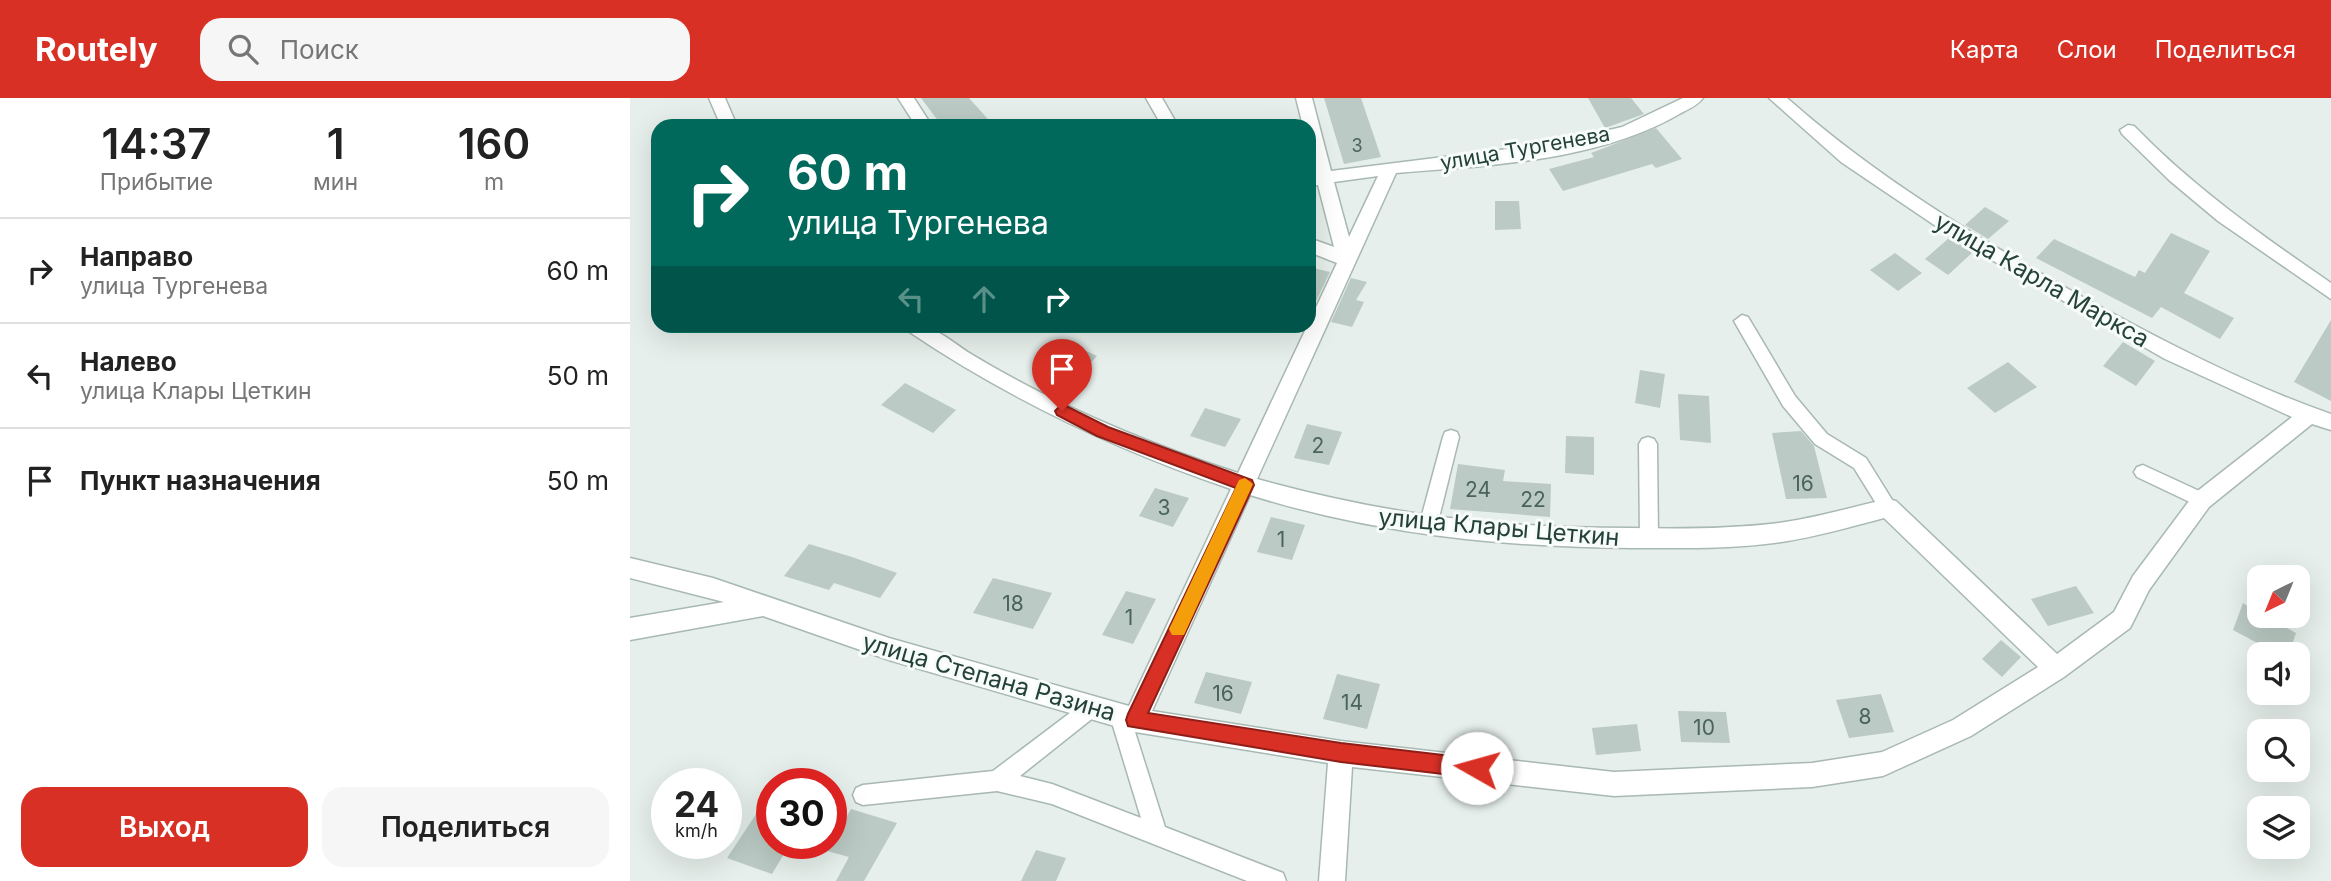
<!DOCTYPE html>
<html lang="ru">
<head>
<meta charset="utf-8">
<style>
	body { margin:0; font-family:Inter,sans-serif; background:#f6f6f6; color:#222; height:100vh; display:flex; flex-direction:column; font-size:26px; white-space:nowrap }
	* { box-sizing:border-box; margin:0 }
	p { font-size:23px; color:#767676 }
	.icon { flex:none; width:38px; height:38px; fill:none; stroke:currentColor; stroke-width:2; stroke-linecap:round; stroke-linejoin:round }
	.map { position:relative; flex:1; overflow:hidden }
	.panel { display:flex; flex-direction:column; background:#fff; width:630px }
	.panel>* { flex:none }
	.top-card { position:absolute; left:21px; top:21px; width:665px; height:214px; border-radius:21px; box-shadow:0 7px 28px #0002; background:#00695c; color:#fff; overflow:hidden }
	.needle { width:46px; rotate:223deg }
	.buttons { position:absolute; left:1617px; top:467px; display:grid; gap:14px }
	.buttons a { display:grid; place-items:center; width:63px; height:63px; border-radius:14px; background:#fff; box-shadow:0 7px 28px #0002; font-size:35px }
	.speed { position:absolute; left:21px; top:670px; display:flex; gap:14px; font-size:35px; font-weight:700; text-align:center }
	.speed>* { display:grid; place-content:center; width:91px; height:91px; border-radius:50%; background:#fff; box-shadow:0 7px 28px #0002; line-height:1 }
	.speed small { font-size:18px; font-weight:400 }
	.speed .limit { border:10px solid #d22; background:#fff; color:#111 }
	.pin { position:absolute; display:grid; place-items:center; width:60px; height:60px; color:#fff; margin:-72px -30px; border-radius:50% 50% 50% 0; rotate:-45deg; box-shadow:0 0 7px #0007 }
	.pin .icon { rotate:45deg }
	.me { position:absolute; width:77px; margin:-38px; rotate:277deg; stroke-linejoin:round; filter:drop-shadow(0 0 5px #0008) }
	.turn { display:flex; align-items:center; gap:24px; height:147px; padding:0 21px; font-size:32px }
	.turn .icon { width:91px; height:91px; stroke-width:2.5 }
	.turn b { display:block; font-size:49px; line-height:60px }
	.lanes { display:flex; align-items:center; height:66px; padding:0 21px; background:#0003; justify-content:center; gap:35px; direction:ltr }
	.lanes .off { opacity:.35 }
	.eta { display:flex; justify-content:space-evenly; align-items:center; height:119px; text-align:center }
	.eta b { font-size:42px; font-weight:600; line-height:49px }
	.primary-button { display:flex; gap:14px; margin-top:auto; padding:14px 21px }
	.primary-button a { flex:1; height:80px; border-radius:21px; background:#d93025; color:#fff; font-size:28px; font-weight:600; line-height:80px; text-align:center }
	.primary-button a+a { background:#f6f6f6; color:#222 }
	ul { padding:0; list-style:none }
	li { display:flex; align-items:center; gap:21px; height:105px; padding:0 21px; border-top:2px solid #e0e0e0 }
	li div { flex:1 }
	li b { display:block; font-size:26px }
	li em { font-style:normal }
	header { display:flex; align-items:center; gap:42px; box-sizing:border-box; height:98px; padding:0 35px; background:#d93025; color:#fff }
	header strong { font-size:33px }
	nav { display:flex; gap:38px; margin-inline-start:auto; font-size:24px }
	.search { width:490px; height:63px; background:#f6f6f6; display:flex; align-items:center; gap:18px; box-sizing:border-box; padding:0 24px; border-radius:21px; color:#767676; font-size:26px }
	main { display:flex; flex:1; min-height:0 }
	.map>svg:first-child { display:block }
	.building { fill:#bbcac4 }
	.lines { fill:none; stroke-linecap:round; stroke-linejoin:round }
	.lane-casing { stroke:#a8b8b2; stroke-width:3 }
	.street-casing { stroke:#a8b8b2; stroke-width:3 }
	.lane { fill:#fff; fill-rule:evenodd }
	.street { fill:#fff; fill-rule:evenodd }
	.route { fill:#d93025; stroke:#8d1f18; stroke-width:2 }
	.slow { fill:#f59e0b }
	.labels { text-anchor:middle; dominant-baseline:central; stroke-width:6; stroke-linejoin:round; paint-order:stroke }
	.far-number-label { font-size:18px; fill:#4a645c }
	.far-street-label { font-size:21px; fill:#24423a; stroke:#f7fbf9 }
	.number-label { font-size:21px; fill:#4a645c }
	.street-label { font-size:24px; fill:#24423a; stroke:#f7fbf9 }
</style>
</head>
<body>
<header>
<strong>Routely</strong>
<div class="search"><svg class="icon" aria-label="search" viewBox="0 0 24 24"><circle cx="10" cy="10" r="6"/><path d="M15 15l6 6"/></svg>Поиск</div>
<nav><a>Карта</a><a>Слои</a><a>Поделиться</a></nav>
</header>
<main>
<section class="panel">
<div class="eta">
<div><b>14:37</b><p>Прибытие</p></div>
<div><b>1</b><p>мин</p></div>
<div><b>160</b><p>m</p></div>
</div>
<ul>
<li><svg class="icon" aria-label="right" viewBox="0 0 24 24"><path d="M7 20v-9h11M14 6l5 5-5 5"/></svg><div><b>Направо</b><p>улица Тургенева</p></div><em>60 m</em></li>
<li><svg class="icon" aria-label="left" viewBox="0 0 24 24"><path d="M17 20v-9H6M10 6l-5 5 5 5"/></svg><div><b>Налево</b><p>улица Клары Цеткин</p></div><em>50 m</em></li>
<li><svg class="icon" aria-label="arrive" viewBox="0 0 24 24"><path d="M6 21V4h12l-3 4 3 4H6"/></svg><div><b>Пункт назначения</b></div><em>50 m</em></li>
</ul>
<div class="primary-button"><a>Выход</a><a>Поделиться</a></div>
</section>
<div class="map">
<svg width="1701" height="783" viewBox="0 0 1701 783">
	<rect width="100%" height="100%" fill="#e6efeb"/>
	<path class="building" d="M 291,0 L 339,0 L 364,28 L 312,28 Z
		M 694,0 L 731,0 L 751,59 L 714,66 Z
		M 958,0 L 1001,0 L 1014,16 L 975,30 Z
		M 1026,30 L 1052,61 L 1026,70 L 1022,66 L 933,93 L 919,71 L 964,59 L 961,55 Z
		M 865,103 L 889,103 L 891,131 L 865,132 Z
		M 1355,109 L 1379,123 L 1358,141 L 1335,127 Z
		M 1541,135 L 1580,153 L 1554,195 L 1604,220 L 1590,241 L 1531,209 L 1522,220 L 1406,160 L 1424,141 L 1505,179 L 1509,172 L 1515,175 Z
		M 1319,140 L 1343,154 L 1318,177 L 1295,161 Z
		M 1265,155 L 1292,175 L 1268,193 L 1240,172 Z
		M 679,169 L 700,174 L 679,218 Z
		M 721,180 L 737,184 L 726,202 L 734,204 L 722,229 L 701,224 Z
		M 1701,222 L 1701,303 L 1664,284 Z
		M 437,244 L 467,258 L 446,281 L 416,268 Z
		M 1493,244 L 1525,263 L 1506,288 L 1473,268 Z
		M 1378,264 L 1407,289 L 1365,315 L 1337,290 Z
		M 1010,272 L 1035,276 L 1030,310 L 1005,305 Z
		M 275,285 L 326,312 L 303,335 L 251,307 Z
		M 1048,296 L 1079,298 L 1081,345 L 1050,342 Z
		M 575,310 L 611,321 L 595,349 L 560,338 Z
		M 677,326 L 712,334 L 699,367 L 664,360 Z
		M 1171,333 L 1184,348 L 1197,400 L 1156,401 L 1142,335 Z
		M 936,338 L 964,339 L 964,377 L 935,375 Z
		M 828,366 L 875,372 L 873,383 L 921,386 L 920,419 L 820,411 Z
		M 525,390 L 559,400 L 543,429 L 509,418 Z
		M 641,419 L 675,427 L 662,462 L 627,454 Z
		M 179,446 L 222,459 L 267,475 L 250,500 L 204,485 L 199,492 L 154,478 Z
		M 363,480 L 422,495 L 403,531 L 343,515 Z
		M 1446,488 L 1464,515 L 1418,528 L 1401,501 Z
		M 496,493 L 526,501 L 503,546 L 472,537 Z
		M 1613,505 L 1629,515 L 1629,518 L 1635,518 L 1666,535 L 1659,556 L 1648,556 L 1603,532 Z
		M 1371,542 L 1391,559 L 1372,579 L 1352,561 Z
		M 576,574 L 622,584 L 611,616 L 564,605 Z
		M 707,576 L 750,586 L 737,631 L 693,621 Z
		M 1251,596 L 1264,634 L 1219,640 L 1206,602 Z
		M 1048,613 L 1096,614 L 1100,645 L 1051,644 Z
		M 1007,626 L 1011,653 L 966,657 L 962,630 Z
		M 142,692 L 142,746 L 160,746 L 142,776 L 97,760 Z
		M 221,711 L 267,725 L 234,783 L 206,783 L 219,759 L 197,753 Z
		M 406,752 L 436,760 L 426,783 L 391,783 Z"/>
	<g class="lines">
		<defs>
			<path id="lane" d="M 1112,217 L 1118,219 L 1165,298 L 1197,336 L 1236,360 L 1264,405 L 1267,410 L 1264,415 L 1258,418 L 1252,415 L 1224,370 L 1185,346 L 1153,308 L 1104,223 Z
				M 821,332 L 827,334 L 829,339 L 807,428 L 804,434 L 798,436 L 792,434 L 789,428 L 813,339 L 815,334 Z
				M 1018,339 L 1024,341 L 1027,346 L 1028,440 L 1025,446 L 1019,448 L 1013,446 L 1010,440 L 1009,346 L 1012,341 Z
				M 1513,367 L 1578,397 L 1581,402 L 1578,407 L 1572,410 L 1566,407 L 1507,379 L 1504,374 L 1507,369 Z
				M 461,599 L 468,602 L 471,609 L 468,616 L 390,678 L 422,686 L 511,720 L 480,618 L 483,611 L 490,608 L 497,611 L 500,618 L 535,729 L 653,775 L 656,783 L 617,783 L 422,706 L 367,693 L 233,707 L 226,704 L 223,697 L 226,690 L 233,687 L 363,673 Z"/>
			<path id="street" d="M 79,0 L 95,0 L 107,28 L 91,28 Z
				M 268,0 L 284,0 L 302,28 L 286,28 Z
				M 516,0 L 532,0 L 548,28 L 532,28 Z
				M 666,0 L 682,0 L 701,73 L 918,46 L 992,29 L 1053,0 L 1073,0 C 1068,7 1059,11 1051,15 C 968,64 859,67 766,75 L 627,381 C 757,417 865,430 1000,430 C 1050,431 1100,431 1149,425 C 1186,420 1222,409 1258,401 L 1266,403 L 1427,556 L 1484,514 L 1503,478 L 1565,395 L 1662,319 L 1535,261 L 1325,141 L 1211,64 L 1139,0 L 1157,0 C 1245,78 1344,138 1447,196 C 1529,241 1612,285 1701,316 L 1701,332 L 1682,326 L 1579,409 L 1519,492 L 1500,530 L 1434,579 L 1341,638 L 1253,678 L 1182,689 L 984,698 L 722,669 L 715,783 L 689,783 L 698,665 L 505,634 L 259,562 L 133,518 L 0,542 L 0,520 L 94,504 L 0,480 L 0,460 L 83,480 L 259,540 L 499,608 L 601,391 C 486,352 379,301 278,233 L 276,228 C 303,225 319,242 341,256 C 425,307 516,345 608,375 L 707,165 L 679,154 L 679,140 L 704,149 L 688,87 L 679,88 L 679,76 L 685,75 L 679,51 L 679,28 L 673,28 ZM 748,78 L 719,139 L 704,84 ZM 620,397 C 745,436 871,449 1002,450 C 1052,450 1102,451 1151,444 C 1186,439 1220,429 1254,420 L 1408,569 L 1323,622 L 1252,654 L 1182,665 L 984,674 L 711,643 L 522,613 Z
				M 1498,27 L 1504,28 C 1563,89 1631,137 1701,185 L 1701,201 L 1588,123 L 1539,82 L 1492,36 L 1490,32 Z"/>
		</defs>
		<use href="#lane" class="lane-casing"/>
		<use href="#street" class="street-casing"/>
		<use href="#lane" class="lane"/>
		<use href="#street" class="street"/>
	</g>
	<path class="route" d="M 432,306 L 478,329 L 622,382 L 624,387 L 518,615 L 711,645 L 847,661 L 854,664 L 857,670 L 854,677 L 847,680 L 711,664 L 498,628 L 496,622 L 498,616 L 606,390 L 467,338 L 427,317 L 425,313 Z"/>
	<path class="slow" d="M 615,380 L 623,386 L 554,537 L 542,537 L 539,531 L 542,525 L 609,382 Z"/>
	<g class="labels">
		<g class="far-number-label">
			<text x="727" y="47">3</text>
		</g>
		<g class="far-street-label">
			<text transform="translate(895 50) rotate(-10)">улица Тургенева</text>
		</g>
		<g class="number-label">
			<text x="688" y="347">2</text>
			<text x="1173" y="385">16</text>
			<text x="848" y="391">24</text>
			<text x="903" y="401">22</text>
			<text x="534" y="409">3</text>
			<text x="651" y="441">1</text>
			<text x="383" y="505">18</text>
			<text x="499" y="519">1</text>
			<text x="593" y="595">16</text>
			<text x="722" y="604">14</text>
			<text x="1235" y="618">8</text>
			<text x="1074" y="629">10</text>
		</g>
		<g class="street-label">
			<text transform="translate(1412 182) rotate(30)">улица Карла Маркса</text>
			<text transform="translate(869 429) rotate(5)">улица Клары Цеткин</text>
			<text transform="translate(359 579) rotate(16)">улица Степана Разина</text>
		</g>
	</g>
</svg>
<div class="buttons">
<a><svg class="needle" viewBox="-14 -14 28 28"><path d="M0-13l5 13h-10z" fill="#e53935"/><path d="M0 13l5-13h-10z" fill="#767676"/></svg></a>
<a><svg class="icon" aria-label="sound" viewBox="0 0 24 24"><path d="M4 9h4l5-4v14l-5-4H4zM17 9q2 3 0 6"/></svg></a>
<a><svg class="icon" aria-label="search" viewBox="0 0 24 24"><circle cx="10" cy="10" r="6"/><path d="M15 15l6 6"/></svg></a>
<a><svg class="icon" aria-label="layers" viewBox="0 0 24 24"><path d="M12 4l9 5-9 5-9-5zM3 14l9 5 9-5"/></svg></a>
</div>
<div class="speed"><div>24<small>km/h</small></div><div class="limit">30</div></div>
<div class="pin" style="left:432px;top:313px;background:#d93025"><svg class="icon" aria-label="arrive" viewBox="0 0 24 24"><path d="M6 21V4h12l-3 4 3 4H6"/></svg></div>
<svg class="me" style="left:847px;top:670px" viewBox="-20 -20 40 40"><circle r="19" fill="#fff"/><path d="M0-13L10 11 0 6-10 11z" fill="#d93025"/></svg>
<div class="top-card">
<div class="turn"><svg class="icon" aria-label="right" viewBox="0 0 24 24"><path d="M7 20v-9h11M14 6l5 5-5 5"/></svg><div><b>60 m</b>улица Тургенева</div></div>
<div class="lanes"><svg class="icon off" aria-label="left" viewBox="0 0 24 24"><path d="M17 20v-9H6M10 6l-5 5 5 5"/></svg><svg class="icon off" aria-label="ahead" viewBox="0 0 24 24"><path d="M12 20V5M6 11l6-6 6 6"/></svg><svg class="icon" aria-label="right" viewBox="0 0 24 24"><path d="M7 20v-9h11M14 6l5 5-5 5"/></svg></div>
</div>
</div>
</main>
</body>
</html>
